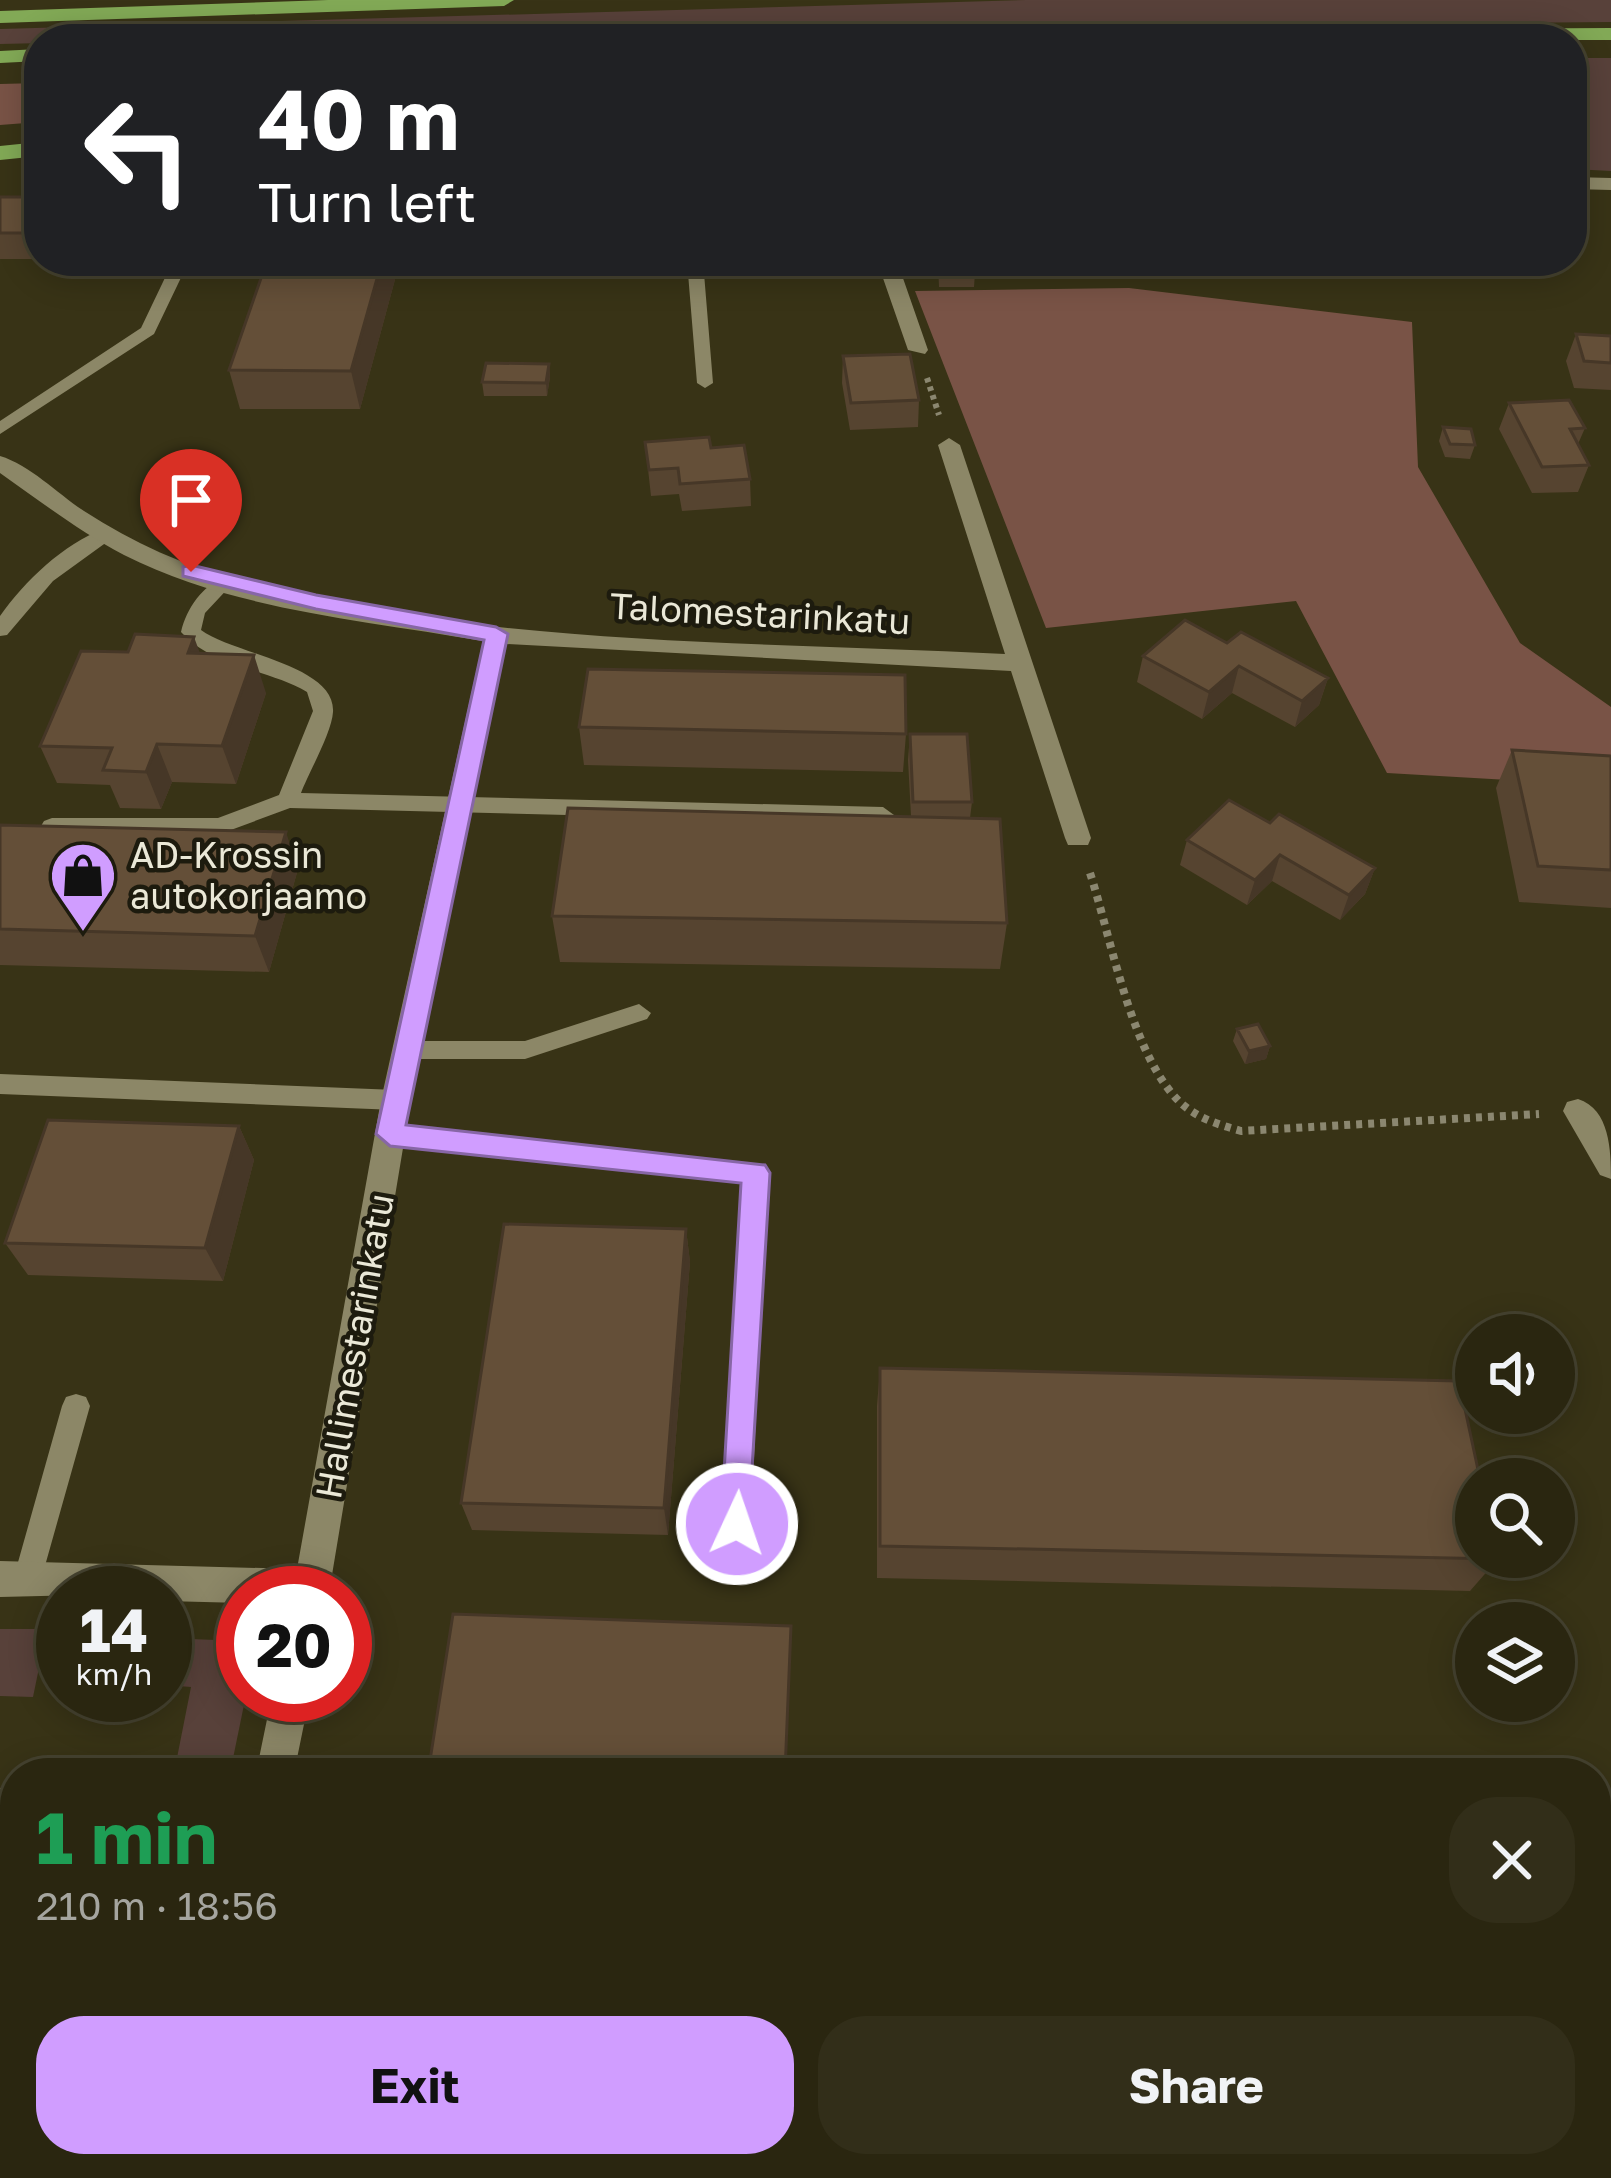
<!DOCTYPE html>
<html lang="en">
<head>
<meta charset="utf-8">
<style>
	body { margin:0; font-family:"Golos Text",sans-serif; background:#322e19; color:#f1f3f6; height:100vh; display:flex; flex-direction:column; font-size:45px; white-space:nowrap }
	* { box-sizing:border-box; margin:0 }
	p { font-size:39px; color:#a5a59f }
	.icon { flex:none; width:66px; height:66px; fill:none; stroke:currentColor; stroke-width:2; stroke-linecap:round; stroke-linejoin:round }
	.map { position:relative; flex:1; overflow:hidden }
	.sheet { position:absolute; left:0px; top:1758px; width:1611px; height:420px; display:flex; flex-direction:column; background:#2a2610; border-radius:48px 48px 0 0; box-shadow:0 6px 30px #0003,0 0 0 3px #464330 }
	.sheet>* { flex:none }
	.banner { position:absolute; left:24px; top:24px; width:1563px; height:252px; border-radius:48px; box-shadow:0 6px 30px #0003,0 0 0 3px #464330; background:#202124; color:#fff; overflow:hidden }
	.controls { position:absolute; left:1455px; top:1314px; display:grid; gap:24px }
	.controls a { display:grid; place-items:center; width:120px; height:120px; border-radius:50%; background:#2a2610; box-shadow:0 6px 30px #0003,0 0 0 3px #464330; font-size:60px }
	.speed { position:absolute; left:36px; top:1566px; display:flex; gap:24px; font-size:60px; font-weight:700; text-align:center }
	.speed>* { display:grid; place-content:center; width:156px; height:156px; border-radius:50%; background:#2a2610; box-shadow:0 6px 30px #0003,0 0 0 3px #464330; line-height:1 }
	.speed small { font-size:30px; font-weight:400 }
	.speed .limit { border:18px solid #d22; background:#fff; color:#111 }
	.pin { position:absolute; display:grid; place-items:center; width:102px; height:102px; color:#fff; margin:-123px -51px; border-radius:50% 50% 50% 0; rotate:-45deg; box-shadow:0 0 12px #0007 }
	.pin .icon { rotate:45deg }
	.me { position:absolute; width:132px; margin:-66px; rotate:3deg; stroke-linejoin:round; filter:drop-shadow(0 0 9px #0008) }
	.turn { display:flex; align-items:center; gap:42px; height:252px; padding:0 36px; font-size:54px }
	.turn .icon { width:156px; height:156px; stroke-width:2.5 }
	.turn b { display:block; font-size:84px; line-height:102px }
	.round { display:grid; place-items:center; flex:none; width:126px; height:126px; border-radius:48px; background:#322e19 }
	.summary { display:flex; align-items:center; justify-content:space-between; height:204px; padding:0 36px }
	h1 { font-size:72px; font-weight:700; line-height:90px; color:#1e9e55 }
	.primary-button { display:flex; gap:24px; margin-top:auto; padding:24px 36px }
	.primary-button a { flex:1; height:138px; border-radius:48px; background:#d09dff; color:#111; font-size:48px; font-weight:700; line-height:138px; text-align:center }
	.primary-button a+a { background:#322e19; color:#f1f3f6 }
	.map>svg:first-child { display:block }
	.green { fill:#58413a }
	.forest { fill:#795346 }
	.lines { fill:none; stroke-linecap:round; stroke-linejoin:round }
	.path-far1 { stroke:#8b8770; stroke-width:6; stroke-dasharray:4.5 4.5; stroke-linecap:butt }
	.path { stroke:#8b8770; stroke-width:8; stroke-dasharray:6 6; stroke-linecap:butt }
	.lane { fill:#8c8767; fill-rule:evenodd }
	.street { fill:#8c8767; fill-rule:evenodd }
	.highway { fill:#82a956; fill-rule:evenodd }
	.wall { fill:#564430 }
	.shaded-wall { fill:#463727 }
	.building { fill:#644f38; stroke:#463727; stroke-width:3 }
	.route { fill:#d09dff; stroke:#8766a6; stroke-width:3 }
	.labels { text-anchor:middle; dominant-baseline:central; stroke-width:9; stroke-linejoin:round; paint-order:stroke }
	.street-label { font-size:36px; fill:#eae8d7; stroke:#1d1b0e }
	.poi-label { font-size:36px; fill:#eae8d7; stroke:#1d1b0e; text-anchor:start }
</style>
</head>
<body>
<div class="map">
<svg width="1611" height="2178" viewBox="0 0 1611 2178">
	<rect width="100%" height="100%" fill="#383316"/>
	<path class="green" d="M 1027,0 L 1611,0 L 1611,22 L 660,29 L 0,44 L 0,29 Z
		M 1572,58 L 1611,58 L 1611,171 L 1572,169 Z
		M 0,1629 L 47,1629 L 33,1697 L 0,1696 Z
		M 165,1638 L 216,1640 L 243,1666 L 246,1695 L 230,1773 L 174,1773 L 191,1687 L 165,1685 Z"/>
	<path class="forest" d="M 39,83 L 39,122 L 0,125 L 0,84 Z
		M 1129,288 L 1412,322 L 1418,467 L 1520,643 L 1611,707 L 1611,786 L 1387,773 L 1296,601 L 1046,628 L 915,291 Z"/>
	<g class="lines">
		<path class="path-far1" d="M 927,378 L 939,415"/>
		<path class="path" d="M 1090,873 C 1111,937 1132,1059 1182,1104 C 1199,1119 1220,1125 1241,1131 L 1539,1114"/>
		<path class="lane" d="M 173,261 L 189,261 L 154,334 L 0,434 L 0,421 L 141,328 Z
			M 687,261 L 703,261 L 713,383 L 705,388 L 697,383 Z
			M 104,529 L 111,531 L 111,539 L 53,581 L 7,635 L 0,636 L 0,616 C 25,581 63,544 104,529 Z
			M 225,576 L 234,582 L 205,613 L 201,630 C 233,654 336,665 333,712 C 332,732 309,772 301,793 L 883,807 L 894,815 L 883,823 L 290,808 L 220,834 L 44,831 L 41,826 L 44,821 L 52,818 L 218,818 L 279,795 L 313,711 L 307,692 C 268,669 212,667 181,632 C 187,607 202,587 225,576 Z
			M 639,1004 L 651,1013 L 647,1019 L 525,1059 L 408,1059 L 400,1057 L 396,1050 L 400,1043 L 408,1041 L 525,1041 Z
			M 0,1074 L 396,1090 L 405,1093 L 408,1100 L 405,1107 L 396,1110 L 0,1094 Z
			M 390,1124 L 764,1166 L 767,1173 L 749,1568 L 745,1578 L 735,1582 L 725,1578 L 721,1568 L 742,1182 L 390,1144 L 381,1141 L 378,1134 L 381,1127 Z
			M 76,1394 L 86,1397 L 90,1406 L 41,1580 L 37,1590 L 27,1594 L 17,1590 L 13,1580 L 62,1406 L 66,1397 Z
			M 0,1788 L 15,1788 L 15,1820 L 0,1820 Z"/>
		<path class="street" d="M 1572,177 L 1611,178 L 1611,190 L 1572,189 Z
			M 877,261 L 897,261 L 928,350 L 925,354 L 908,350 Z
			M 949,438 L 960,445 L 1091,838 L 1088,845 L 1068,845 L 1065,838 L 1011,671 L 506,644 L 411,1100 L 329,1593 L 243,1593 L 243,1603 L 165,1601 L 165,1593 L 0,1597 L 0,1561 L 297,1569 L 381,1100 L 483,641 C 363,620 233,610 124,555 C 80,532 40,501 0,473 L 0,456 C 30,465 58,494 84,511 C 133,543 185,566 242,581 C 488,647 752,641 1005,654 L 938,445 Z
			M 1578,1099 C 1610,1109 1611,1151 1611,1179 L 1600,1175 L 1563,1111 L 1567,1102 Z
			M 272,1695 L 310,1695 L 294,1773 L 256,1773 Z
			M 175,2163 L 219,2163 L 216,2178 L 172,2178 Z"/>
		<path class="highway" d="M 328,0 L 514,0 L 504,6 L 0,23 L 0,11 Z
			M 1611,28 L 1611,40 L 713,39 L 723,33 Z
			M 39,49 L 39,61 L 0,63 L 0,51 Z
			M 39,142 L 39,156 L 0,160 L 0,146 Z"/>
	</g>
	<path class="wall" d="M 0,197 L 39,197 L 39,259 L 0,259 Z
		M 267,261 L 400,261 L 360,409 L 240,409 L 229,370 Z
		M 938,263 L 975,273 L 974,287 L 939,287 Z
		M 1576,334 L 1611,336 L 1611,390 L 1574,388 L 1566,361 Z
		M 843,356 L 919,400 L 918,427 L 850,430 L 842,383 Z
		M 549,364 L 550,377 L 547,396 L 484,396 L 482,382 Z
		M 1509,403 L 1585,428 L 1578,444 L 1589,465 L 1578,492 L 1532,493 L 1499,429 Z
		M 1443,427 L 1475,445 L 1470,459 L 1445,457 L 1439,441 Z
		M 645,442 L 711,448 L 750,479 L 751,506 L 682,511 L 679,494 L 651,496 Z
		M 1227,643 L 1328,678 L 1319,705 L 1295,727 L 1232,693 L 1202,719 L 1137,682 L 1143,656 Z
		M 200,653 L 266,693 L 236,784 L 172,782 L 161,809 L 120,808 L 110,785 L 57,783 L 40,746 Z
		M 579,727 L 906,734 L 903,772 L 584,765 Z
		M 910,734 L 972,802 L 970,818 L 1007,923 L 1000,969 L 560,962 L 552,916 L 911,816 L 908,760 Z
		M 1512,750 L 1611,756 L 1611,908 L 1519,902 L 1496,788 Z
		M 1270,823 L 1375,868 L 1365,894 L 1340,920 L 1272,881 L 1247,905 L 1180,865 L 1187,840 Z
		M 0,825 L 298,869 L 269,972 L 0,965 Z
		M 1237,1029 L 1270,1046 L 1266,1059 L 1245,1064 L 1233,1041 Z
		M 239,1126 L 254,1160 L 223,1281 L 28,1275 L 5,1243 Z
		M 686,1229 L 690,1262 L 668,1535 L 472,1530 L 461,1503 Z
		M 880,1368 L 1498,1559 L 1470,1591 L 877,1578 L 877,1406 Z
		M 1061,2163 L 1420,2163 L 1425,2178 L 1065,2178 Z"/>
	<path class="shaded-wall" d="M 382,261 L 400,261 L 360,409 L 351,371 Z
		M 1086,261 L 1114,261 L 1113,267 L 1084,270 Z
		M 549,364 L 550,377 L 547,396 L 546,383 Z
		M 194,637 L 208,675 L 188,653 Z
		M 254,655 L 266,693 L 236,784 L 222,746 Z
		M 1239,666 L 1232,693 L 1202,719 L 1209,692 Z
		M 1328,678 L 1319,705 L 1295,727 L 1302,701 Z
		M 157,744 L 172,782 L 161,809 L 146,772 Z
		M 286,832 L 298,869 L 269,972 L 255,936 Z
		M 1280,855 L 1272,881 L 1247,905 L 1255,880 Z
		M 1375,868 L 1365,894 L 1340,920 L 1349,895 Z
		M 1270,1046 L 1266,1059 L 1245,1064 L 1249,1051 Z
		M 239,1126 L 254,1160 L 223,1281 L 205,1248 Z
		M 686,1229 L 690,1262 L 668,1535 L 664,1508 Z
		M 15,1990 L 15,2120 L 0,2178 L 0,2048 Z"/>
	<path class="building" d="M 0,197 L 39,197 L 39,233 L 0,233 Z
		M 267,261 L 382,261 L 351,371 L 229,370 Z
		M 938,263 L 974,263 L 975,273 L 939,274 Z
		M 1576,334 L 1611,336 L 1611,363 L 1584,361 Z
		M 910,354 L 919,400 L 851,403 L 843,356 Z
		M 486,363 L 549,364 L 546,383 L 482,382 Z
		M 1569,400 L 1585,428 L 1570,429 L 1589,465 L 1542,467 L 1509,403 Z
		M 1443,427 L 1471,429 L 1475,445 L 1450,444 Z
		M 709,437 L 711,448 L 744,445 L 750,479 L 680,484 L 678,468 L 649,470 L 645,442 Z
		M 1185,620 L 1227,643 L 1241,632 L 1328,678 L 1302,701 L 1239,666 L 1209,692 L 1143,656 Z
		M 135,634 L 194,637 L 188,653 L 254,655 L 222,746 L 157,744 L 146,772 L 103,770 L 112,748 L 40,746 L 81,651 L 128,652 Z
		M 588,669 L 905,675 L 906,734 L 579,727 Z
		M 910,734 L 967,734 L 972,802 L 913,802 Z
		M 1512,750 L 1611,756 L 1611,870 L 1538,866 Z
		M 1229,800 L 1270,823 L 1279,814 L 1375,868 L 1349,895 L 1280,855 L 1255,880 L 1187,840 Z
		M 568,808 L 1000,819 L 1007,923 L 552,916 Z
		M 0,825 L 286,832 L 255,936 L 0,929 Z
		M 1258,1024 L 1270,1046 L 1249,1051 L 1237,1029 Z
		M 48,1120 L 239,1126 L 205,1248 L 5,1243 Z
		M 504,1224 L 686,1229 L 664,1508 L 461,1503 Z
		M 880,1368 L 1459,1381 L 1480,1479 L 1476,1479 L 1476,1557 L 1497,1557 L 1498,1559 L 880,1546 Z
		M 453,1614 L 791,1626 L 785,1773 L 428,1773 Z
		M 0,1854 L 15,1855 L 15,1990 L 0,2048 Z
		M 1077,2163 L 1420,2163 L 1425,2178 L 1080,2178 Z"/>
	<path class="route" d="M 191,565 L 316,595 L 496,627 L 508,634 L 406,1125 L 765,1165 L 770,1173 L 748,1535 L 737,1539 L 726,1535 L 721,1524 L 741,1183 L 390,1146 L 376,1134 L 484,640 L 316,609 L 183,576 L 183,567 Z"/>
	<defs>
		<symbol id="shop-pin" viewBox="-11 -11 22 30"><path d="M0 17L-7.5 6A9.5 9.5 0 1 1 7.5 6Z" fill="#d09dff" stroke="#1d1b0e"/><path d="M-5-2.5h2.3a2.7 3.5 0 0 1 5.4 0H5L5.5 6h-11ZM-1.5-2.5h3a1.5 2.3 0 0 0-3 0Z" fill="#111"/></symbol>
	</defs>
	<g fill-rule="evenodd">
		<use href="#shop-pin" x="45" y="837" width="76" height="104"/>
	</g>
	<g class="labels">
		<g class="street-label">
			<text transform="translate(760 613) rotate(3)">Talomestarinkatu</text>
			<text transform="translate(354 1346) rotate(-80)">Hallimestarinkatu</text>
		</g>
		<g class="poi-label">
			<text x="130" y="854">AD-Krossin<tspan x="130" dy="41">autokorjaamo</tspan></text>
		</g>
	</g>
</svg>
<div class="controls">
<a><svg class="icon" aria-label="sound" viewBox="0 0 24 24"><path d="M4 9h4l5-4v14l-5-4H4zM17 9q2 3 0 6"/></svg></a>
<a><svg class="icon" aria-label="search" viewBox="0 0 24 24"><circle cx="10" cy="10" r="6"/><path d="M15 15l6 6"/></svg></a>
<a><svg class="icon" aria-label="layers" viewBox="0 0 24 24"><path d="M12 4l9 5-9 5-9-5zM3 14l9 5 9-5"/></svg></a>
</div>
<div class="speed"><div>14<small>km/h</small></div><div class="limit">20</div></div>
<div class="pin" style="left:191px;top:572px;background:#d93025"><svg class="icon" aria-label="arrive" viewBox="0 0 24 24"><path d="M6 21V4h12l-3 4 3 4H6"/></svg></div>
<svg class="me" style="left:737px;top:1524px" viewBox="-20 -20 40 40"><circle r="17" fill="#d09dff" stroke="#fff" stroke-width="3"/><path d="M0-11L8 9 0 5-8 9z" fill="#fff"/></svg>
<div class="banner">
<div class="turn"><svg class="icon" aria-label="left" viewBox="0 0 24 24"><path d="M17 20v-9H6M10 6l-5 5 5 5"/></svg><div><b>40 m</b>Turn left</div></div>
</div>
<section class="sheet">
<div class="summary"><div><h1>1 min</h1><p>210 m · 18:56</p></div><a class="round"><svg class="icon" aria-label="close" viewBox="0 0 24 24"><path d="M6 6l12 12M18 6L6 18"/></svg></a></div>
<div class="primary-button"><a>Exit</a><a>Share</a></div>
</section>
</div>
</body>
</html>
